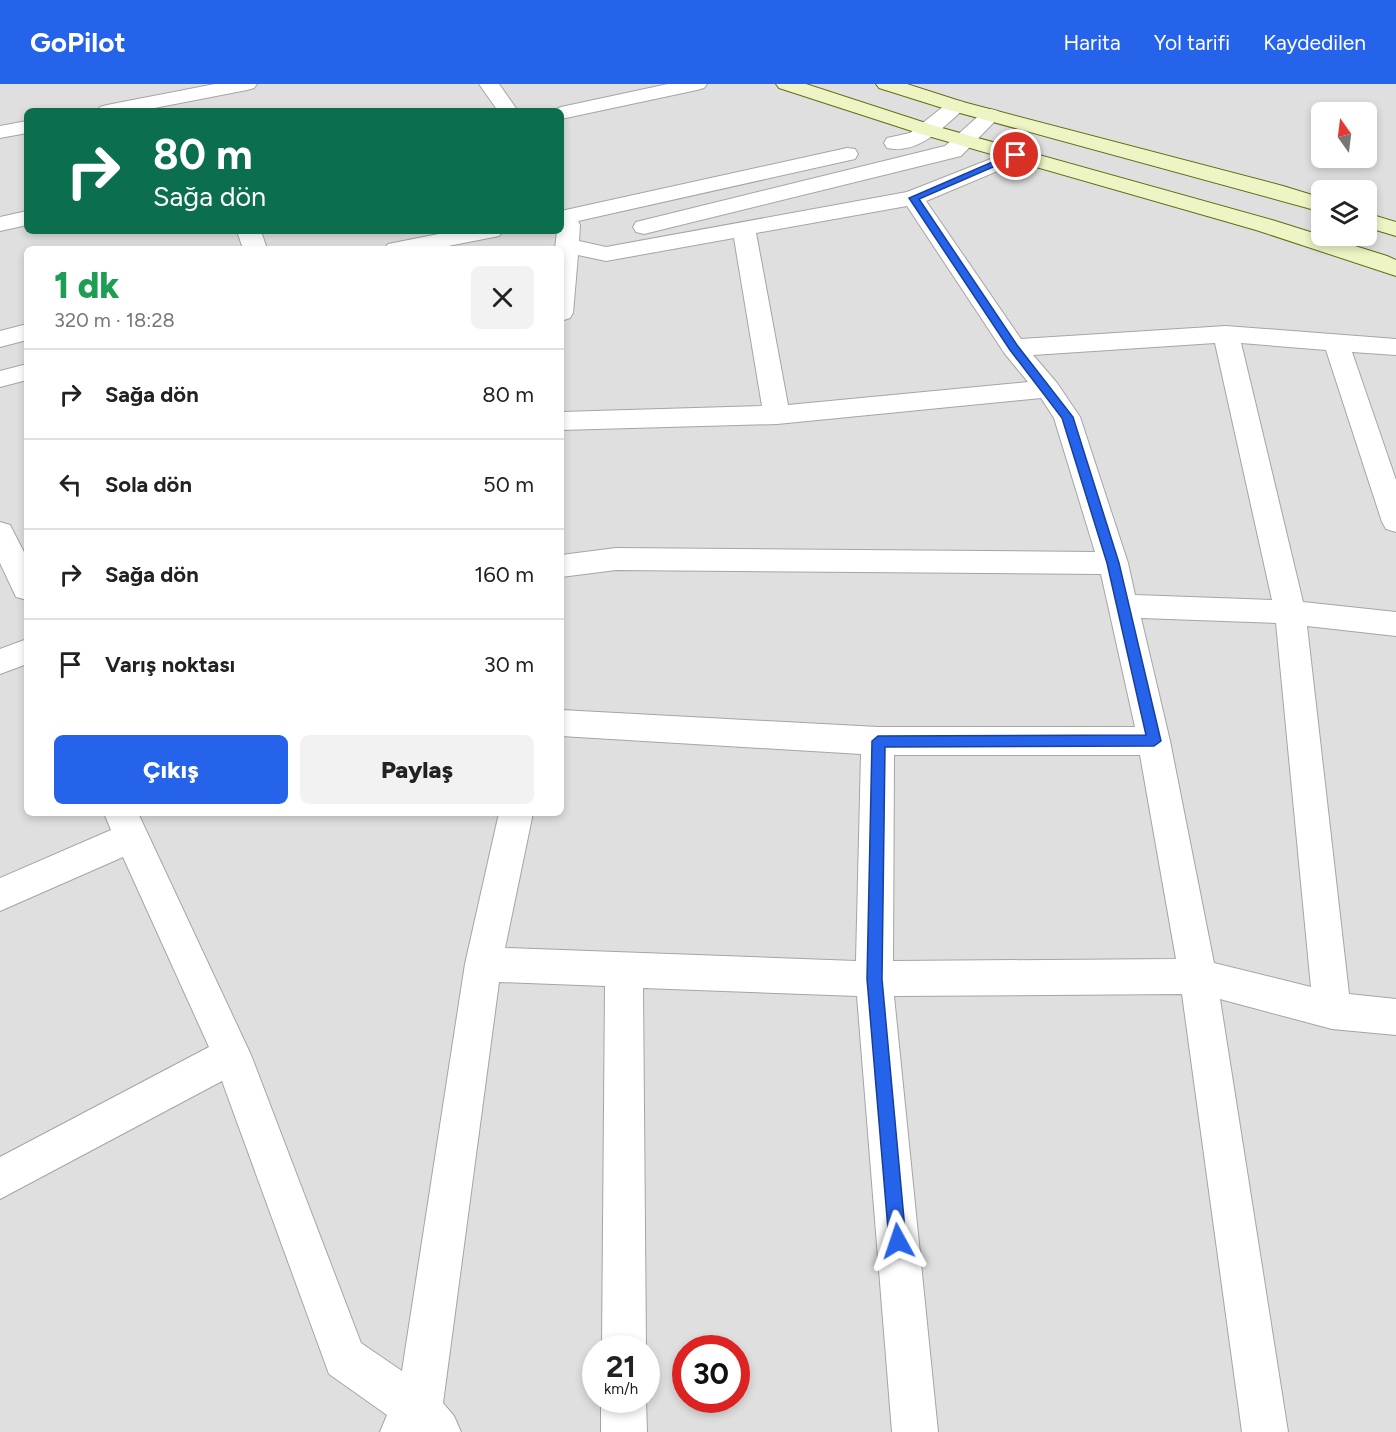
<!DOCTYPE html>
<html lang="tr">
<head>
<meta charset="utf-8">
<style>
	body { margin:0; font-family:Figtree,sans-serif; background:#f2f2f2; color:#222; height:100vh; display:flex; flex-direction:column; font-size:22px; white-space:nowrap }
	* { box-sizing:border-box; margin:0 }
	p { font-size:20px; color:#767676 }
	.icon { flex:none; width:33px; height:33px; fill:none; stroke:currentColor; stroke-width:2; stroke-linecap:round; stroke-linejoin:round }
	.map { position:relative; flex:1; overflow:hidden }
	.side { position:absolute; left:24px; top:162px; width:540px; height:570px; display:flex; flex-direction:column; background:#fff; border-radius:9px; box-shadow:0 3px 9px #0003 }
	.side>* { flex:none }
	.guide { position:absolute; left:24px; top:24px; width:540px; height:126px; border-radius:9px; box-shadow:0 3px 9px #0003; background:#0b6e4f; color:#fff; overflow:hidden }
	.needle { width:39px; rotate:346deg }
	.tools { position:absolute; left:1311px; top:18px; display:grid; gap:12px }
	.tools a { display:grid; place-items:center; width:66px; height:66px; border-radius:9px; background:#fff; box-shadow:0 3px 9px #0003; font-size:30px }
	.speed { position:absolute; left:582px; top:1251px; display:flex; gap:12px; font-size:30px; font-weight:700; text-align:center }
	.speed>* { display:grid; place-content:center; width:78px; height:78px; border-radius:50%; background:#fff; box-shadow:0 3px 9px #0003; line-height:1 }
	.speed small { font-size:15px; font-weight:400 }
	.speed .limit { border:9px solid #d22; background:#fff; color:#111 }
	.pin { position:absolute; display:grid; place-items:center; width:51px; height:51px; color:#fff; margin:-26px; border:3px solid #fff; border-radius:50%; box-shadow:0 2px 6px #0007 }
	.me { position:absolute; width:66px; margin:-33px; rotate:355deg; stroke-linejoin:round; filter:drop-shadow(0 0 4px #0008) }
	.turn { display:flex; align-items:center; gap:21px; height:126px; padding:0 30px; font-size:27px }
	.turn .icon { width:78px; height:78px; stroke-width:2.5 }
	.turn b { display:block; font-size:42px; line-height:51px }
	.round { display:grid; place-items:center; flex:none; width:63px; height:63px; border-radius:9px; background:#f2f2f2 }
	.summary { display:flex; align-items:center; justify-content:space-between; height:102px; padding:0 30px }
	h1 { font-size:36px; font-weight:800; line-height:45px; color:#1e9e55 }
	.cta { display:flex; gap:12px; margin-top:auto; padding:12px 30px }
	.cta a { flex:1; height:69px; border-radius:9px; background:#2563eb; color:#fff; font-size:24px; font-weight:800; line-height:69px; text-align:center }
	.cta a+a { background:#f2f2f2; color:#222 }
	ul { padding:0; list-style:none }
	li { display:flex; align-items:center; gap:18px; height:90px; padding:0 30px; border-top:2px solid #e0e0e0 }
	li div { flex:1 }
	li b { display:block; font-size:22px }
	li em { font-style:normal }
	header { display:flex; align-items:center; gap:36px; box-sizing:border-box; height:84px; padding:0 30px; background:#2563eb; color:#fff }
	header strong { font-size:28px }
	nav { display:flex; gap:33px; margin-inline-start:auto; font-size:21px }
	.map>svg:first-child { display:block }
	.residential { fill:#dfdfdf; fill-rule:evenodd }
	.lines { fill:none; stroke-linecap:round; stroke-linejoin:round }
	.street-casing { stroke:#a5a5a5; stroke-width:2 }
	.secondary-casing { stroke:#5f6f11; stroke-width:2 }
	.street { fill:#fff; fill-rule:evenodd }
	.secondary { fill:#eef4c4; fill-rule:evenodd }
	.route { fill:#2563eb; stroke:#184099; stroke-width:1.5 }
</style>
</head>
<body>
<header>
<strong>GoPilot</strong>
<nav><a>Harita</a><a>Yol tarifi</a><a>Kaydedilen</a></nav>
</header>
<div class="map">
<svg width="1396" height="1348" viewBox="0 0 1396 1348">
	<rect width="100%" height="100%" fill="#f1efe9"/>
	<path class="residential" d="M 0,0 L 1396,0 L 1396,1348 L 0,1348 ZM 27,27 L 561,27 L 561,147 L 27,147 ZM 1322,28 L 1366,28 L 1366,74 L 1322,74 ZM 1322,106 L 1366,106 L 1366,152 L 1322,152 ZM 27,165 L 561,165 L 561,729 L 27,729 ZM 596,1264 L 646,1264 L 646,1316 L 596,1316 ZM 686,1264 L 736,1264 L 736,1316 L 686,1316 Z"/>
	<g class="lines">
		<defs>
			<path id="street" d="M 215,0 L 257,0 L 254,4 L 247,6 L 139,27 L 97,27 L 100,23 L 107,21 Z
				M 479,0 L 499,0 L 518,27 L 498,27 Z
				M 668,0 L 707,0 L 704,4 L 697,6 L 561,35 L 561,27 L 552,27 L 561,23 Z
				M 956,16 L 963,18 L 966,22 L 963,26 C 942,44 918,71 887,64 L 884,59 L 887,54 L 910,49 L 949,18 Z
				M 991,25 L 998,27 L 1001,31 L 961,72 L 644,150 L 636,148 L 633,143 L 636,138 L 945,62 L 984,27 Z
				M 27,37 L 27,49 L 0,54 L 0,42 Z
				M 847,64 L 855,65 L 858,70 L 855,75 L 578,137 L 580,141 L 579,157 L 606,163 L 907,108 L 1016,65 L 1024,66 L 1027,71 L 1024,76 L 926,117 L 1021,255 L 1226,242 L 1396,255 L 1396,271 L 1352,268 L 1396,396 L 1396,448 L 1386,445 L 1382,438 L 1326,266 L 1241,259 L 1303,518 L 1396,528 L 1396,552 L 1307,542 L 1349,910 L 1396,915 L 1396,951 L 1332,945 L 1220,915 L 1288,1348 L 1242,1348 L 1182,910 L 894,912 L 938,1348 L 892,1348 L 857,912 L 643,904 L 646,1264 L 602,1264 L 605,902 L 499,898 L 443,1319 L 454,1332 L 461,1348 L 380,1348 L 387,1331 L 329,1290 L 222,997 L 0,1115 L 0,1073 L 209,963 L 123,773 L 0,827 L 0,794 L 111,746 L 104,729 L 138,729 L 251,971 L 361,1259 L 402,1287 L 465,880 L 499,729 L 533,729 L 505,864 L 856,877 L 861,670 L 561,652 L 561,626 L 878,643 L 1135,643 L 1101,490 L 616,486 L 561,493 L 561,471 L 616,464 L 1095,468 L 1054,334 L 1041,314 L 777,340 L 561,346 L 561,328 L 762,322 L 734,154 L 606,177 L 578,171 L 573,229 L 570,234 L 561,237 L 561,165 L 555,165 L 557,147 L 561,147 L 561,127 ZM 907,122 L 1005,270 L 1028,298 L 788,321 L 756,149 ZM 1215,259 L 1272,516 L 1135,511 L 1128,479 L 1080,333 L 1057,299 L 1033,271 ZM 1141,534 L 1276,539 L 1311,903 L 1214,879 L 1170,657 ZM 894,671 L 1140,671 L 1176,875 L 893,877 Z
				M 27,127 L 27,141 L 0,147 L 0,133 Z
				M 237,147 L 261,147 L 267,165 L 243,165 Z
				M 454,147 L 503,147 L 499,152 L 433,165 L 384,165 L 388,160 Z
				M 27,240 L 27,256 L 0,263 L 0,247 Z
				M 27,280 L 27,296 L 0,303 L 0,287 Z
				M 0,438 L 10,441 L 27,474 L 27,516 L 16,513 L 0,479 Z
				M 27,555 L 27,580 L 0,590 L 0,565 Z
				M 601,1316 L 646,1316 L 647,1348 L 601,1348 Z"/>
			<path id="secondary" d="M 776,0 L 806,0 L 935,42 L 1272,136 L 1387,172 L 1396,176 L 1396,192 L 1256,146 L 921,50 L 779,4 Z
				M 876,0 L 907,0 L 963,18 L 1283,102 L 1322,114 L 1322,128 L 949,26 L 879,4 Z
				M 1366,129 L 1396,138 L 1396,152 L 1366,143 Z"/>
		</defs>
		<use href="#street" class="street-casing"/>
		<use href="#secondary" class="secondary-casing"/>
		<use href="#street" class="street"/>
		<use href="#secondary" class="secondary"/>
	</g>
	<path class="route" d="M 1013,69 L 1021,71 L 919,115 L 1017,261 L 1073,333 L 1119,479 L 1161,657 L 1154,662 L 885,663 L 882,895 L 906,1157 L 904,1163 L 898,1166 L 892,1163 L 889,1157 L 867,895 L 872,657 L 878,652 L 1146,651 L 1107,479 L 1062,334 L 1010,266 L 909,114 Z"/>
</svg>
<div class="tools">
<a><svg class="needle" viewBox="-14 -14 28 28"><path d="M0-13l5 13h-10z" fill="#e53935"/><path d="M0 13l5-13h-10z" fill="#767676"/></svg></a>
<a><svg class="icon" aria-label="layers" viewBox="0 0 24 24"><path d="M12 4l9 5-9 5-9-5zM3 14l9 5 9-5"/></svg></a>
</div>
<div class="speed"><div>21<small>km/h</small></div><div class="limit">30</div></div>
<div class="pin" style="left:1016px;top:71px;background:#d93025"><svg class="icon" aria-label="arrive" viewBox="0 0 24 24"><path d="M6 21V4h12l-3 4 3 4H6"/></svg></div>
<svg class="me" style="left:898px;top:1157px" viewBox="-20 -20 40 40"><path d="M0-17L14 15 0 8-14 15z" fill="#2563eb" stroke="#fff" stroke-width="4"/></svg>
<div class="guide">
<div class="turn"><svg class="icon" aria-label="right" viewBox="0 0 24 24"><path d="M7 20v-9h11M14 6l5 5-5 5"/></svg><div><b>80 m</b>Sağa dön</div></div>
</div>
<section class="side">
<div class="summary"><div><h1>1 dk</h1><p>320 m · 18:28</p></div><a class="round"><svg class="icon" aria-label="close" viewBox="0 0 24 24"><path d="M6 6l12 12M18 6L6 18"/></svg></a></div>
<ul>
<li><svg class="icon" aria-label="right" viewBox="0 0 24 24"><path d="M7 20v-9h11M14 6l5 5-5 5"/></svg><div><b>Sağa dön</b></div><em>80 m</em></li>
<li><svg class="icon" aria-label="left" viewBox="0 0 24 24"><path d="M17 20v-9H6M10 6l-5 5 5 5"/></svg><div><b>Sola dön</b></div><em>50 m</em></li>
<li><svg class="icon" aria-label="right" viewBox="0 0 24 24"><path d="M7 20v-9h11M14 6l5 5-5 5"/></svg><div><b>Sağa dön</b></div><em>160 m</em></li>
<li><svg class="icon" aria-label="arrive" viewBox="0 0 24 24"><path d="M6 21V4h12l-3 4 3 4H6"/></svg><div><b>Varış noktası</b></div><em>30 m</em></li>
</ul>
<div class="cta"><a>Çıkış</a><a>Paylaş</a></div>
</section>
</div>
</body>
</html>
